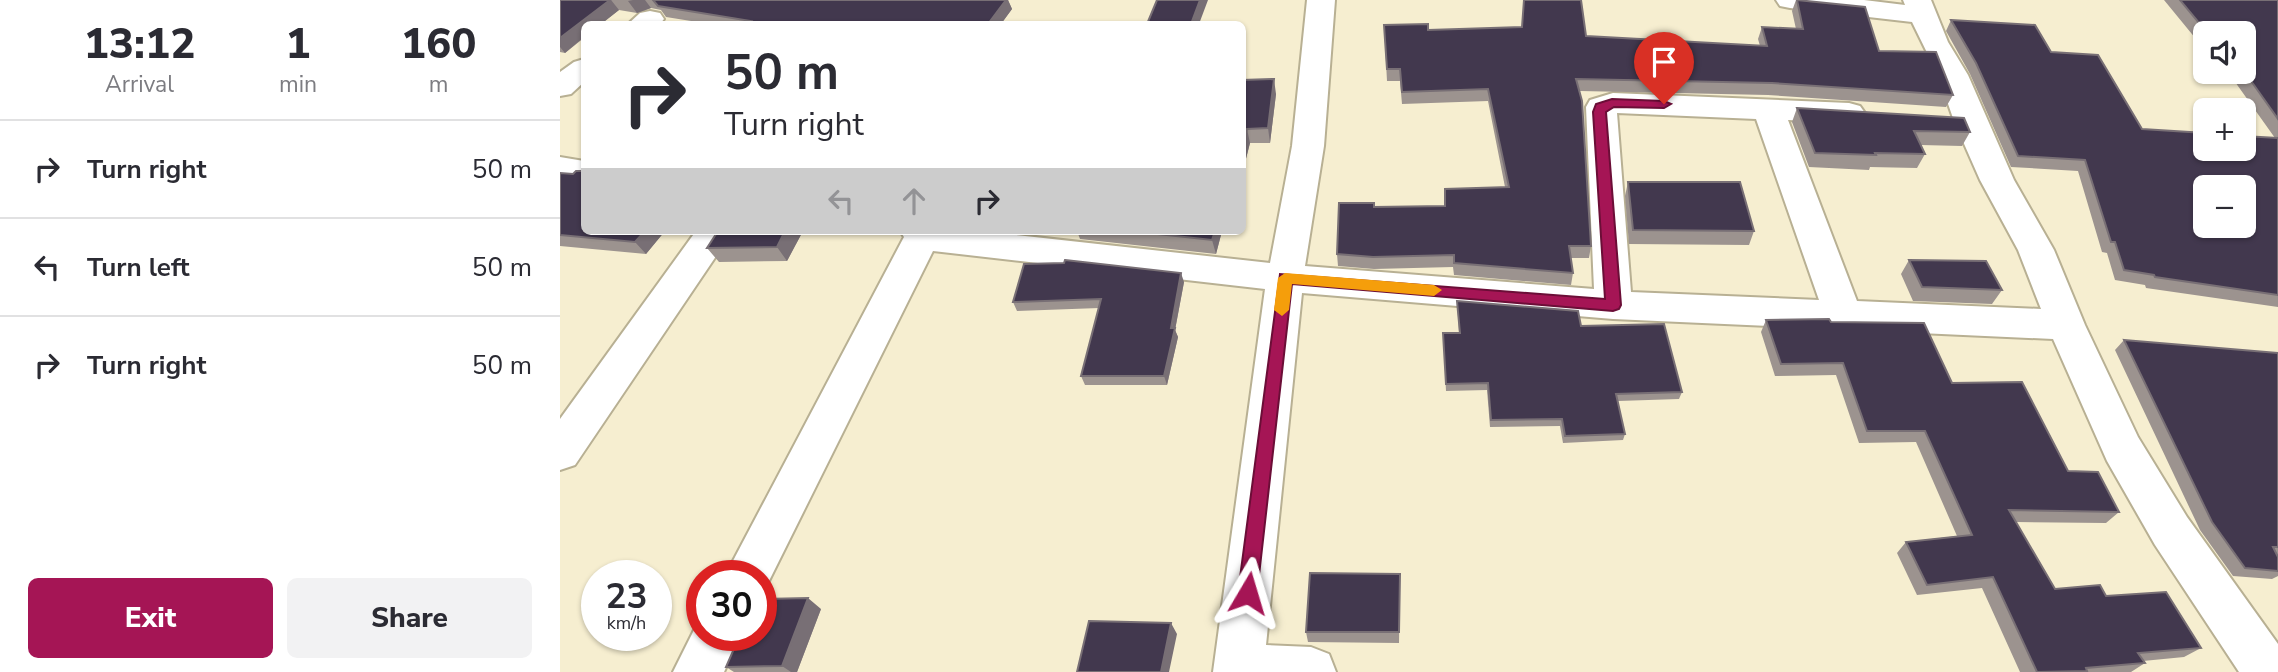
<!DOCTYPE html>
<html lang="en">
<head>
<meta charset="utf-8">
<style>
	body { margin:0; font-family:"Nunito Sans",sans-serif; background:#f2f2f3; color:#2b2b33; height:100vh; display:flex; flex-direction:column; font-size:26px; white-space:nowrap }
	* { box-sizing:border-box; margin:0 }
	p { font-size:23px; color:#7c7c81 }
	.icon { flex:none; width:38px; height:38px; fill:none; stroke:currentColor; stroke-width:2; stroke-linecap:round; stroke-linejoin:round }
	.map { position:relative; flex:1; overflow:hidden }
	.details { display:flex; flex-direction:column; background:#fff; width:560px }
	.details>* { flex:none }
	.top-card { position:absolute; left:21px; top:21px; width:665px; height:214px; border-radius:10px; box-shadow:0 2px 5px #0004; background:#fff; color:#2b2b33; overflow:hidden }
	.controls { position:absolute; left:1633px; top:21px; display:grid; gap:14px }
	.controls a { display:grid; place-items:center; width:63px; height:63px; border-radius:10px; background:#fff; box-shadow:0 2px 5px #0004; font-size:35px }
	.speed { position:absolute; left:21px; top:560px; display:flex; gap:14px; font-size:35px; font-weight:700; text-align:center }
	.speed>* { display:grid; place-content:center; width:91px; height:91px; border-radius:50%; background:#fff; box-shadow:0 2px 5px #0004; line-height:1 }
	.speed small { font-size:18px; font-weight:400 }
	.speed .limit { border:10px solid #d22; background:#fff; color:#111 }
	.pin { position:absolute; display:grid; place-items:center; width:60px; height:60px; color:#fff; margin:-72px -30px; border-radius:50% 50% 50% 0; rotate:-45deg; box-shadow:0 0 7px #0007 }
	.pin .icon { rotate:45deg }
	.me { position:absolute; width:77px; margin:-38px; rotate:7deg; stroke-linejoin:round; filter:drop-shadow(0 0 5px #0008) }
	.turn { display:flex; align-items:center; gap:24px; height:147px; padding:0 28px; font-size:32px }
	.turn .icon { width:91px; height:91px; stroke-width:2.5 }
	.turn b { display:block; font-size:49px; line-height:60px }
	.lanes { display:flex; align-items:center; height:66px; padding:0 28px; background:#0003; justify-content:center; gap:35px; direction:ltr }
	.lanes .off { opacity:.35 }
	.eta { display:flex; justify-content:space-evenly; align-items:center; height:119px; text-align:center }
	.eta b { font-size:42px; font-weight:800; line-height:49px }
	.button { display:flex; gap:14px; margin-top:auto; padding:14px 28px }
	.button a { flex:1; height:80px; border-radius:10px; background:#a51555; color:#fff; font-size:28px; font-weight:800; line-height:80px; text-align:center }
	.button a+a { background:#f2f2f3; color:#2b2b33 }
	ul { padding:0; list-style:none }
	li { display:flex; align-items:center; gap:21px; height:98px; padding:0 28px; border-top:2px solid #e1e1e2 }
	li div { flex:1 }
	li b { display:block; font-size:26px }
	li em { font-style:normal }
	main { display:flex; flex:1; min-height:0 }
	.map>svg:first-child { display:block }
	.lines { fill:none; stroke-linecap:round; stroke-linejoin:round }
	.minor-casing { stroke:#b8b093; stroke-width:4 }
	.minor { fill:#fff; fill-rule:evenodd }
	.wall { fill:#9c938f }
	.shaded-wall { fill:#786f75 }
	.building { fill:#42384e; stroke:#786f75; stroke-width:2; fill-rule:evenodd }
	.route { fill:#a51555; stroke:#6b0e37; stroke-width:2 }
	.slow { fill:#f59e0b }
</style>
</head>
<body>
<main>
<section class="details">
<div class="eta">
<div><b>13:12</b><p>Arrival</p></div>
<div><b>1</b><p>min</p></div>
<div><b>160</b><p>m</p></div>
</div>
<ul>
<li><svg class="icon" aria-label="right" viewBox="0 0 24 24"><path d="M7 20v-9h11M14 6l5 5-5 5"/></svg><div><b>Turn right</b></div><em>50 m</em></li>
<li><svg class="icon" aria-label="left" viewBox="0 0 24 24"><path d="M17 20v-9H6M10 6l-5 5 5 5"/></svg><div><b>Turn left</b></div><em>50 m</em></li>
<li><svg class="icon" aria-label="right" viewBox="0 0 24 24"><path d="M7 20v-9h11M14 6l5 5-5 5"/></svg><div><b>Turn right</b></div><em>50 m</em></li>
</ul>
<div class="button"><a>Exit</a><a>Share</a></div>
</section>
<div class="map">
<svg width="1718" height="672" viewBox="0 0 1718 672">
	<rect width="100%" height="100%" fill="#f6eed0"/>
	<g class="lines">
		<defs>
			<path id="minor" d="M 747,0 L 775,0 L 764,146 L 745,266 L 1034,289 L 1026,107 L 1030,100 L 1053,93 L 1289,103 L 1300,106 L 1305,113 L 1300,120 L 1289,123 L 1228,120 L 1297,301 L 1481,309 L 1458,250 L 1420,180 L 1394,121 L 1378,75 L 1352,22 L 1230,8 L 1220,6 L 1216,0 L 1304,0 L 1345,5 L 1343,0 L 1371,0 L 1388,42 L 1408,75 L 1454,180 L 1494,250 L 1525,325 L 1578,437 L 1627,517 L 1718,644 L 1718,672 L 1679,672 L 1595,545 L 1547,461 L 1493,339 L 1053,319 L 742,293 L 706,645 L 751,647 L 769,654 L 776,672 L 653,672 L 705,289 L 373,251 L 204,591 L 201,593 L 201,576 L 165,576 L 344,237 L 340,231 L 421,231 L 710,263 L 732,146 ZM 1057,113 L 1196,119 L 1259,300 L 1071,292 Z
				M 90,11 L 100,13 L 104,19 L 100,24 L 68,24 L 80,13 Z
				M 24,59 L 24,82 L 11,94 L 0,96 L 0,72 L 14,62 Z
				M 0,157 L 24,161 L 24,183 L 0,179 Z
				M 136,231 L 173,231 L 15,465 L 0,470 L 0,419 Z
				M 140,618 L 142,635 L 181,635 L 164,672 L 113,672 Z"/>
		</defs>
		<use href="#minor" class="minor-casing"/>
		<use href="#minor" class="minor"/>
	</g>
	<path class="wall" d="M 0,0 L 448,0 L 452,9 L 441,24 L 150,24 L 106,17 L 101,10 L 91,8 L 77,13 L 59,10 L 5,53 L 0,52 Z
		M 1236,0 L 1245,0 L 1319,51 L 1393,95 L 1386,107 L 1208,95 L 1020,91 L 1031,246 L 1029,258 L 1011,258 L 1013,273 L 1011,285 L 894,275 L 893,267 L 814,269 L 778,266 L 777,254 L 814,207 L 884,206 L 885,189 L 945,187 L 928,101 L 842,104 L 840,81 L 827,81 L 824,25 L 868,30 L 1026,36 L 1200,46 L 1198,39 L 1202,27 L 1236,29 L 1232,11 Z
		M 1604,0 L 1718,0 L 1718,307 L 1586,288 L 1585,285 L 1555,280 L 1547,253 L 1542,252 L 1518,171 L 1451,167 L 1410,74 L 1386,31 L 1391,20 L 1491,52 L 1582,129 L 1715,138 L 1710,131 L 1668,72 L 1684,72 L 1684,33 L 1645,33 L 1645,39 L 1636,39 Z
		M 682,80 L 716,94 L 710,143 L 690,143 L 682,174 Z
		M 1237,108 L 1410,132 L 1402,146 L 1361,145 L 1365,154 L 1357,168 L 1310,167 L 1309,170 L 1249,167 L 1232,122 Z
		M 0,173 L 13,174 L 105,231 L 86,254 L 0,246 Z
		M 1068,182 L 1194,231 L 1189,245 L 1069,244 L 1065,196 Z
		M 243,231 L 227,261 L 159,262 L 147,248 Z
		M 517,231 L 662,231 L 656,254 L 520,239 Z
		M 1349,260 L 1442,290 L 1432,304 L 1353,301 L 1341,274 Z
		M 624,282 L 615,330 L 618,337 L 607,385 L 525,385 L 521,376 L 539,308 L 457,311 L 453,302 Z
		M 897,301 L 1021,326 L 1122,392 L 1119,399 L 1058,401 L 1065,434 L 1063,440 L 1003,443 L 1000,426 L 930,427 L 927,390 L 886,391 L 883,333 L 899,333 Z
		M 1206,320 L 1271,322 L 1392,383 L 1508,471 L 1559,512 L 1546,523 L 1456,522 L 1495,589 L 1546,596 L 1641,648 L 1624,657 L 1583,661 L 1585,663 L 1571,672 L 1460,672 L 1422,588 L 1357,595 L 1337,553 L 1346,542 L 1397,536 L 1356,442 L 1299,443 L 1276,375 L 1215,376 L 1201,332 Z
		M 1564,340 L 1718,353 L 1718,576 L 1712,579 L 1673,576 L 1640,530 L 1555,350 Z
		M 840,574 L 839,643 L 748,642 L 746,632 Z
		M 261,609 L 237,672 L 174,672 L 166,667 Z"/>
	<path class="shaded-wall" d="M 50,0 L 51,0 L 59,10 L 41,24 L 24,24 L 24,37 L 5,53 L 0,47 L 0,38 Z
		M 73,0 L 85,0 L 91,8 L 77,13 L 68,1 Z
		M 446,0 L 448,0 L 452,9 L 441,24 L 428,24 Z
		M 640,0 L 648,0 L 639,24 L 631,24 Z
		M 714,79 L 716,94 L 710,143 L 708,128 Z
		M 687,129 L 690,143 L 682,174 L 682,148 Z
		M 85,231 L 105,231 L 86,254 L 75,242 Z
		M 225,231 L 243,231 L 227,261 L 217,247 Z
		M 655,231 L 662,231 L 656,254 L 652,240 Z
		M 621,273 L 624,282 L 615,330 L 618,337 L 607,385 L 604,376 Z
		M 248,598 L 261,609 L 237,672 L 231,672 L 222,666 Z
		M 611,623 L 617,634 L 609,672 L 601,672 Z"/>
	<path class="building" d="M 0,0 L 50,0 L 0,38 Z
		M 93,0 L 446,0 L 428,24 L 187,24 L 191,21 L 98,6 Z
		M 597,0 L 640,0 L 631,24 L 587,24 Z
		M 964,0 L 1021,0 L 1026,36 L 1207,46 L 1202,27 L 1243,29 L 1237,0 L 1305,7 L 1319,51 L 1376,52 L 1393,95 L 1212,83 L 1016,79 L 1022,101 L 1031,246 L 1009,246 L 1013,273 L 894,263 L 894,255 L 813,257 L 777,254 L 779,203 L 814,203 L 814,207 L 885,206 L 885,189 L 949,187 L 928,89 L 842,92 L 840,69 L 827,69 L 824,25 L 868,24 L 868,30 L 962,27 Z
		M 1620,0 L 1718,0 L 1718,119 L 1684,71 L 1684,33 L 1656,33 L 1653,29 L 1644,29 Z
		M 1391,20 L 1475,25 L 1491,52 L 1538,55 L 1582,129 L 1645,133 L 1645,149 L 1684,149 L 1684,136 L 1718,138 L 1718,295 L 1595,277 L 1594,275 L 1564,270 L 1555,242 L 1551,242 L 1525,160 L 1458,156 L 1416,63 ZM 1645,187 L 1684,187 L 1684,226 L 1645,226 Z
		M 714,79 L 708,128 L 687,129 L 682,148 L 682,80 Z
		M 1237,108 L 1404,118 L 1410,132 L 1354,131 L 1365,154 L 1315,153 L 1316,155 L 1255,153 Z
		M 16,171 L 24,171 L 24,231 L 85,231 L 75,242 L 0,235 L 0,173 L 13,174 Z
		M 1068,182 L 1180,182 L 1194,231 L 1073,230 Z
		M 158,231 L 225,231 L 217,247 L 147,248 Z
		M 570,231 L 655,231 L 652,240 Z
		M 505,260 L 621,273 L 611,328 L 615,328 L 604,376 L 521,376 L 541,299 L 453,302 L 464,264 L 504,263 Z
		M 1349,260 L 1426,261 L 1442,290 L 1362,287 Z
		M 897,301 L 1018,311 L 1021,326 L 1104,324 L 1122,392 L 1056,394 L 1065,434 L 1005,436 L 1002,419 L 931,420 L 928,383 L 886,384 L 883,333 L 900,333 Z
		M 1269,319 L 1271,322 L 1364,323 L 1392,383 L 1462,382 L 1508,471 L 1538,472 L 1559,512 L 1449,510 L 1495,589 L 1540,585 L 1546,596 L 1606,592 L 1641,648 L 1578,653 L 1585,663 L 1526,668 L 1527,671 L 1477,672 L 1433,577 L 1367,585 L 1346,542 L 1412,535 L 1365,431 L 1307,431 L 1283,363 L 1221,364 L 1206,320 Z
		M 1564,340 L 1718,353 L 1718,547 L 1713,547 L 1718,557 L 1718,571 L 1685,568 L 1652,522 Z
		M 750,573 L 840,574 L 839,632 L 746,632 Z
		M 248,598 L 222,666 L 166,667 L 180,635 L 201,635 L 201,599 Z
		M 529,621 L 611,623 L 601,672 L 517,672 Z"/>
	<path class="route" d="M 1052,99 L 1104,101 L 1111,104 L 1104,108 L 1054,107 L 1046,112 L 1061,305 L 1059,309 L 1053,311 L 732,284 L 697,593 L 695,599 L 688,602 L 681,599 L 678,593 L 720,274 L 1045,299 L 1033,112 L 1036,104 Z"/>
	<path class="slow" d="M 725,273 L 874,285 L 882,290 L 874,296 L 732,284 L 729,310 L 722,316 L 714,310 L 718,278 Z"/>
</svg>
<div class="controls">
<a><svg class="icon" aria-label="sound" viewBox="0 0 24 24"><path d="M4 9h4l5-4v14l-5-4H4zM17 9q2 3 0 6"/></svg></a>
<a>+</a>
<a>−</a>
</div>
<div class="speed"><div>23<small>km/h</small></div><div class="limit">30</div></div>
<div class="pin" style="left:1104px;top:104px;background:#d93025"><svg class="icon" aria-label="arrive" viewBox="0 0 24 24"><path d="M6 21V4h12l-3 4 3 4H6"/></svg></div>
<svg class="me" style="left:688px;top:593px" viewBox="-20 -20 40 40"><path d="M0-17L14 15 0 8-14 15z" fill="#a51555" stroke="#fff" stroke-width="4"/></svg>
<div class="top-card">
<div class="turn"><svg class="icon" aria-label="right" viewBox="0 0 24 24"><path d="M7 20v-9h11M14 6l5 5-5 5"/></svg><div><b>50 m</b>Turn right</div></div>
<div class="lanes"><svg class="icon off" aria-label="left" viewBox="0 0 24 24"><path d="M17 20v-9H6M10 6l-5 5 5 5"/></svg><svg class="icon off" aria-label="ahead" viewBox="0 0 24 24"><path d="M12 20V5M6 11l6-6 6 6"/></svg><svg class="icon" aria-label="right" viewBox="0 0 24 24"><path d="M7 20v-9h11M14 6l5 5-5 5"/></svg></div>
</div>
</div>
</main>
</body>
</html>
